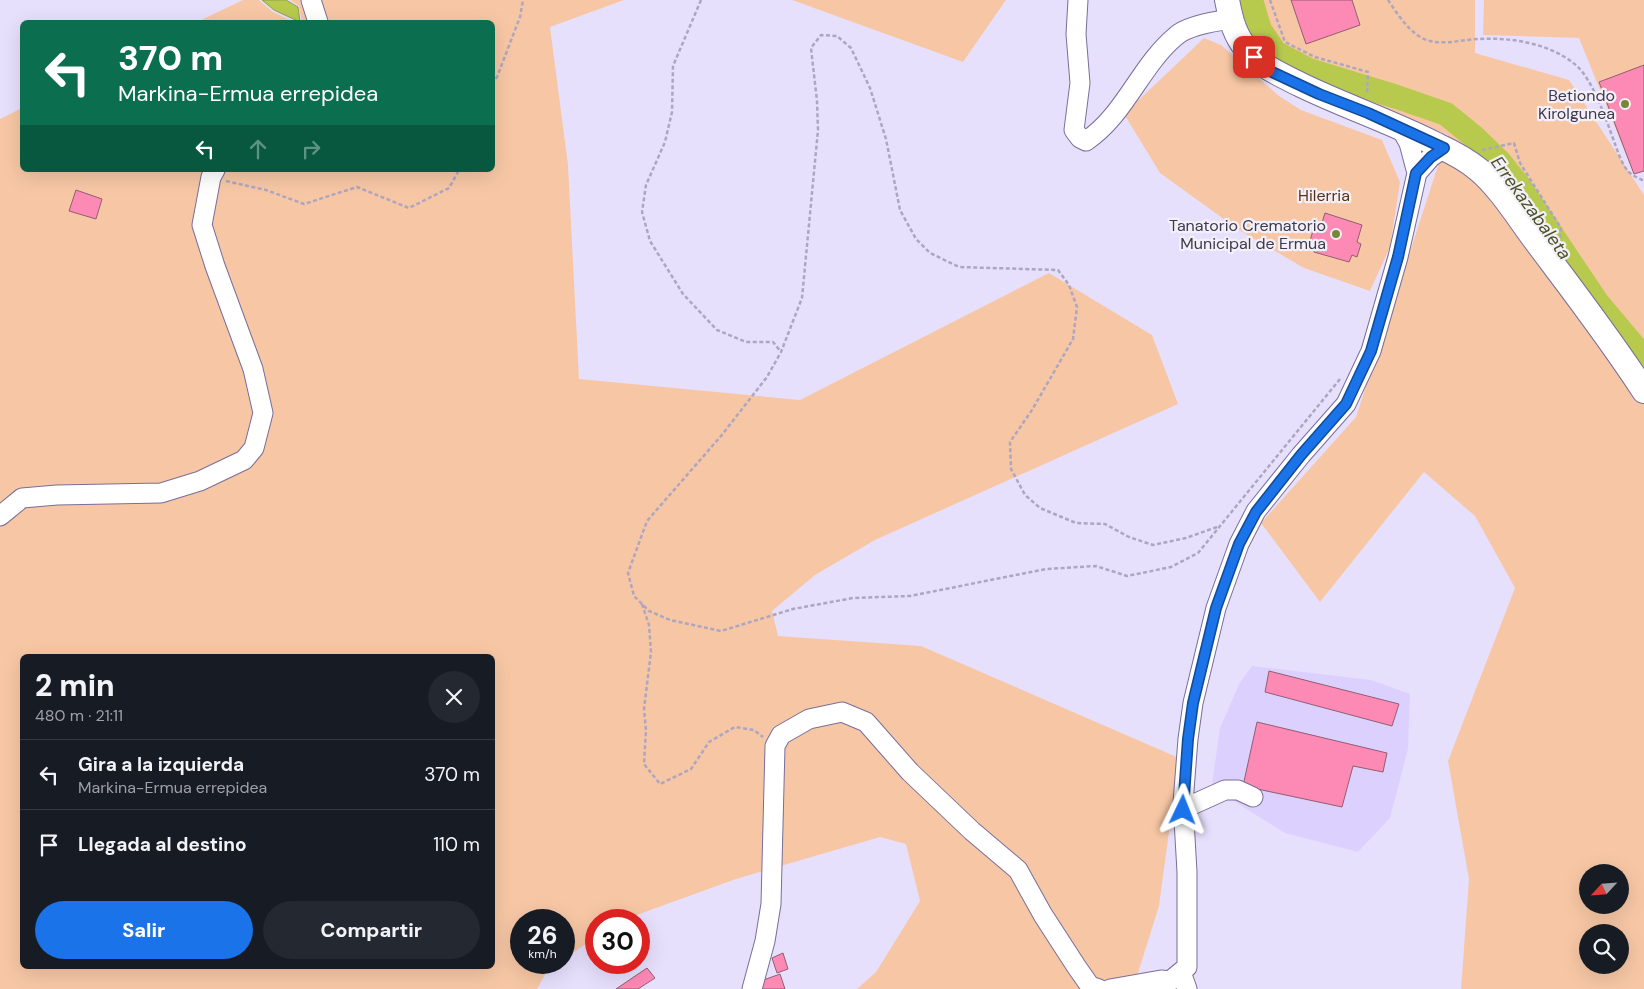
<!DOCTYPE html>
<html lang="es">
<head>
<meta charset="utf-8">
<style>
	body { margin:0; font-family:"DM Sans",sans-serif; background:#242831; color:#f1f3f6; height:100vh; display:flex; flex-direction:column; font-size:19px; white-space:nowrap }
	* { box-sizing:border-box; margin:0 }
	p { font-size:16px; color:#9ea1a6 }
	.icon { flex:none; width:28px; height:28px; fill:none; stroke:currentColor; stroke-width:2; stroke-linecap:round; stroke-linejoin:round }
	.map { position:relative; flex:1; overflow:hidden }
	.panel { position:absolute; left:20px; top:654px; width:475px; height:315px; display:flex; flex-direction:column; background:#171b24; border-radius:8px; box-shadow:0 5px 20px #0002 }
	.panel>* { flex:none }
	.top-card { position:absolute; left:20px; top:20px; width:475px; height:152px; border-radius:8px; box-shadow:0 5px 20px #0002; background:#0b6e4f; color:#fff; overflow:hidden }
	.needle { width:32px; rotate:244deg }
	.buttons { position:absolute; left:1579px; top:864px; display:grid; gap:10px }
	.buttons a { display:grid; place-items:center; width:50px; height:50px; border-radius:50%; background:#171b24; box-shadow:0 5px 20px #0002; font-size:25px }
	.speed { position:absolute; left:510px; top:909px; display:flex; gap:10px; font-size:25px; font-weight:700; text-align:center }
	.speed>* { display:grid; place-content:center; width:65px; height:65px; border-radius:50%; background:#171b24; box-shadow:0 5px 20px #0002; line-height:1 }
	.speed small { font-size:12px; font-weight:400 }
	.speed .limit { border:8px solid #d22; background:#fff; color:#111 }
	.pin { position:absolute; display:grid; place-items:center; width:42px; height:42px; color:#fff; margin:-21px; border-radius:10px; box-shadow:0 2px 8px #0006 }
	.me { position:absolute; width:55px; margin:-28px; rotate:2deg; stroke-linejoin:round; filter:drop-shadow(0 0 4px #0008) }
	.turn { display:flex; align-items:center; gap:18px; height:105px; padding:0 15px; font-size:22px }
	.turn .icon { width:65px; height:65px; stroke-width:2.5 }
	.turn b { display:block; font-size:35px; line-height:42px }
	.lanes { display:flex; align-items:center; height:48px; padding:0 15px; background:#0003; justify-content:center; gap:25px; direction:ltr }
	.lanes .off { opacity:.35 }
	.round { display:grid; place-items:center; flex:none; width:52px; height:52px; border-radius:26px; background:#242831 }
	.head { display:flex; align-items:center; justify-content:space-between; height:85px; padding:0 15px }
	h1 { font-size:30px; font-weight:800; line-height:38px }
	.cta { display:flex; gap:10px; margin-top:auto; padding:10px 15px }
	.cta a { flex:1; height:58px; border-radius:30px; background:#1a73e8; color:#fff; font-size:20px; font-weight:800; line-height:58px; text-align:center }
	.cta a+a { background:#242831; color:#f1f3f6 }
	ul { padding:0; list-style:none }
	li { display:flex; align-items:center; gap:15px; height:70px; padding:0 15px; border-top:1px solid #363941 }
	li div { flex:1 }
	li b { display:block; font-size:19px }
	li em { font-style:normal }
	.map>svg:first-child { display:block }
	.built { fill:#dcd1fe }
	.green { fill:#f7c7a5; fill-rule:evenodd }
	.water { fill:#b7ca4e; stroke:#939e4d }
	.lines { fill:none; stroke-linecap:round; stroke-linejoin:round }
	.river { stroke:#b7ca4e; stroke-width:24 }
	.building { fill:#fd89b5; stroke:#905f70 }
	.minor-casing { stroke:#796d99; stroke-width:21 }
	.major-casing { stroke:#796d99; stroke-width:26 }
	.path { stroke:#ada6c0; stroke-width:2.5; stroke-dasharray:4 2.5; stroke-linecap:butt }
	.minor { stroke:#fff; stroke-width:19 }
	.major { stroke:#fff; stroke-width:24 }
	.route-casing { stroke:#114b97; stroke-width:12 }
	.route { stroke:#1a73e8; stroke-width:9 }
	.poi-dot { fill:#7a8634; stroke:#f3f0fa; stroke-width:2 }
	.labels { text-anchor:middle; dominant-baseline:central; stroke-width:4.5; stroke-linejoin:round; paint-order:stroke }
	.poi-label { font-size:16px; fill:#3e394c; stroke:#f3f0fa; text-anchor:end }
	.park-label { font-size:16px; fill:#573111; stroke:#f3f0fa }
	.water-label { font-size:18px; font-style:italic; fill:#4a5221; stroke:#f3f0fa }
</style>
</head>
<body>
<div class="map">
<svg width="1644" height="989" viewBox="0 0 1644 989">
	<rect width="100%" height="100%" fill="#e7e0fd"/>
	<path class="built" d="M 1252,666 L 1371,680 L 1410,694 L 1408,749 L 1390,818 L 1358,852 L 1285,833 L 1227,797 L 1211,791 L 1220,728 L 1239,684 Z"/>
	<path class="green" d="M 243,0 L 259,0 L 273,12 L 294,22 L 197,22 Z
		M 290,0 L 624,0 L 550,27 L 568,165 L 579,379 L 800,400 L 1049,273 L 1152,335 L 1178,404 L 875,540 L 815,575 L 772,611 L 778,636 L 921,646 L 1179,758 L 1159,906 L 1133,989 L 857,989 L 876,972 L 920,901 L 906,844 L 880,837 L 736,879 L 623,920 L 596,920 L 596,937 L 564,959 L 564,920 L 521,920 L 521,962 L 558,963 L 548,969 L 537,989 L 0,989 L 0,119 L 22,108 L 22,170 L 492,170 L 492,22 L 302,22 L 299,6 ZM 22,656 L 492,656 L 492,966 L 22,966 Z
		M 792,0 L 1006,0 L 963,62 Z
		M 1239,0 L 1475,0 L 1475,53 L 1569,80 L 1644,195 L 1644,989 L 1461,989 L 1469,879 L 1448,761 L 1515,588 L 1475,516 L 1424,472 L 1320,602 L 1261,523 L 1356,417 L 1448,135 L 1301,72 L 1271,61 L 1238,13 ZM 1588,872 L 1620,872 L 1620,905 L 1588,905 ZM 1588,932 L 1620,932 L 1620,965 L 1588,965 Z
		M 1484,0 L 1644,0 L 1644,171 L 1634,174 L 1579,38 L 1483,35 Z
		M 1204,38 L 1221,45 L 1279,96 L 1301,110 L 1382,140 L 1400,182 L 1390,247 L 1370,291 L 1304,268 L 1239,230 L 1160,173 L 1124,114 Z"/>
	<path class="water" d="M 262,0 L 286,0 L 298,7 L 300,22 L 274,10 Z"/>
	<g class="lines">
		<path class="river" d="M 1251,0 L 1260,30 L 1275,52 L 1309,70 L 1397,97 L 1446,114 L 1473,136 L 1500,162 L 1520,187 L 1597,302 L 1644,358"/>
	</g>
	<path class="building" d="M 1291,0 L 1352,0 L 1360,25 L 1306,44 Z
		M 1644,65 L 1644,171 L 1634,174 L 1599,82 Z
		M 76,190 L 102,199 L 96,219 L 69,211 Z
		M 1325,213 L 1362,225 L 1357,242 L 1361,244 L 1357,257 L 1352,255 L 1349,262 L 1314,252 L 1316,246 L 1309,244 L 1315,224 L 1321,226 Z
		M 1269,671 L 1399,704 L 1392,726 L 1265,692 Z
		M 1257,722 L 1387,753 L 1383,772 L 1353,766 L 1342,807 L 1243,786 Z
		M 783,953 L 788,969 L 777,973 L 772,958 Z
		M 647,968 L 655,978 L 638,989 L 616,989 Z
		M 780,974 L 785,989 L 761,989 L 758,982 Z"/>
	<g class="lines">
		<defs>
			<path id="minor" d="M 311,0 L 318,22
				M 1078,0 L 1076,34 L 1080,83 L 1074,130 L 1080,138 L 1086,141 C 1125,115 1140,66 1176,36 C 1187,26 1216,21 1231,19
				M 1417,173 L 1431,157 L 1444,148
				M 0,516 L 22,498 L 57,495 L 161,493 L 200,481 L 244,460 L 254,448 L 263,413 L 253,369 L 215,266 L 202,225 L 211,177 L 215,170
				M 1183,809 L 1225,790 L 1238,790 L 1253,797
				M 1181,972 L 1187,989
				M 752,989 L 765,941 L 771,904 L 775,746 L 781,735 L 809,719 L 842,712 L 866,722 L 910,772 L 972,831 L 1018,870 L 1043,915 L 1076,966 L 1090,986 L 1099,989
				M 1110,989 L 1161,980 L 1170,981
				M 1160,989 L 1187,967 L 1187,872 L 1183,803 L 1188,739 L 1193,703 L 1216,608 L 1239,544 L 1256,511 L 1301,455 L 1346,404 L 1371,351 L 1398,257 L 1417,173 L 1409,143 L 1400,127"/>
			<path id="major" d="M 1227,0 C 1230,15 1233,30 1242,43 C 1256,65 1276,72 1299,84 C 1344,106 1392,122 1437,145 C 1452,152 1466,159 1479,170 C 1502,190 1519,219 1538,244 C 1574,292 1611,340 1644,391"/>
		</defs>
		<use href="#minor" class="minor-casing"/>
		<use href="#major" class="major-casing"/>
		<path class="path" d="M 701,0 L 673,66 L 672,112 L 665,142 L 646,185 L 642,212 L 650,241 L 683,294 L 717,330 L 746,342 L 773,342 L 781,352
			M 1270,0 L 1285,42 L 1315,57 L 1368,72 L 1367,94
			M 1388,0 C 1398,15 1412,37 1430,41 C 1447,45 1464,39 1480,39 C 1512,37 1552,44 1577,66 C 1594,82 1607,122 1615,144 C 1618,152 1622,165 1628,171 C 1632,176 1639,178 1644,181
			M 492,84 L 497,77 L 520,17 L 523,0
			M 1482,150 L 1514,143 L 1520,163 L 1561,228 L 1560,242
			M 226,181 L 266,190 L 304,204 L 357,187 L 409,208 L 449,188 L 459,170
			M 1217,527 L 1186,538 L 1153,545 L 1129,537 L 1105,524 L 1076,523 L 1040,508 L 1025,495 L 1011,469 L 1010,442 L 1032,410 L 1073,339 L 1077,307 L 1069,285 L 1058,270 L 959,267 L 930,253 L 916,239 L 900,210 L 886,139 L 870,88 L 851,48 L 837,36 L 821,35 L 811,48 L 817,101 L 818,130 L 802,298 L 781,352 L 767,377 L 721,436 L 647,521 L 628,573 L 634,596 L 649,611 L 670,620 L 721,631 L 793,609 L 853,598 L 910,596 L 1046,569 L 1096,566 L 1127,576 L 1171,567 L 1198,553 L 1340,379
			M 642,604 L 649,625 L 651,652 L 644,709 L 646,730 L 644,764 L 660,784 L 691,769 L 709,742 L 735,727 L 754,730 L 763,737"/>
		<use href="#minor" class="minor"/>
		<use href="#major" class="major"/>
	</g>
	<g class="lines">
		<defs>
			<path id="route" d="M 1183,810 L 1188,739 L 1193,703 L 1216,608 L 1239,544 L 1256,512 L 1301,455 L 1346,404 L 1371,351 L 1398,257 L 1416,173 L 1431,157 L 1444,148 L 1368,113 L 1319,94 L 1272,72 L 1254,57"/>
		</defs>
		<use href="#route" class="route-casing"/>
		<use href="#route" class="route"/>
	</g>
	<g class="poi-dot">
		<circle cx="1625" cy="104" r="5"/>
		<circle cx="1336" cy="234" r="5"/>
	</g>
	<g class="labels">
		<g class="poi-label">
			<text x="1615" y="95">Betiondo<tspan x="1615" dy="18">Kirolgunea</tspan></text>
			<text x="1326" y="225">Tanatorio Crematorio<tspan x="1326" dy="18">Municipal de Ermua</tspan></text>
		</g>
		<g class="park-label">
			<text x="1324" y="195">Hilerria</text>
		</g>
		<g class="water-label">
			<text transform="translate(1531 208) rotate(54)">Errekazabaleta</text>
		</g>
	</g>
</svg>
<div class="buttons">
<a><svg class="needle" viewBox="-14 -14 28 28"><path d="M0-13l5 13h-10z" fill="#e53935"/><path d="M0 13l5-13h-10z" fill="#9ea1a6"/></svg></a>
<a><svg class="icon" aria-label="search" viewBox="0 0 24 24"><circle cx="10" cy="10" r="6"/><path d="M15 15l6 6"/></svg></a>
</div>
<div class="speed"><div>26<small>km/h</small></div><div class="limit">30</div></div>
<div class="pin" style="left:1254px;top:57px;background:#d93025"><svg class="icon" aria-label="arrive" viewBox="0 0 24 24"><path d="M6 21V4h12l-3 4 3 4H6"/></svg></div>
<svg class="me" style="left:1183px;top:810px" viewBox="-20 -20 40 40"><path d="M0-17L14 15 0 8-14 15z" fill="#1a73e8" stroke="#fff" stroke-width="4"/></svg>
<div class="top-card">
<div class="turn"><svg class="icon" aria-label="left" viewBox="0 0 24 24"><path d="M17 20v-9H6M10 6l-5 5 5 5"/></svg><div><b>370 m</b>Markina-Ermua errepidea</div></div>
<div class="lanes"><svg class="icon" aria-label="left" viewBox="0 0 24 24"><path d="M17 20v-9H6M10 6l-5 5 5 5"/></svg><svg class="icon off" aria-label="ahead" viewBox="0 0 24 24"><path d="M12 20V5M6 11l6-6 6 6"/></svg><svg class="icon off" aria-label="right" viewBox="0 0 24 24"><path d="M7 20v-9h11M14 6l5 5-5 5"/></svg></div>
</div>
<section class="panel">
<div class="head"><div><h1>2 min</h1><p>480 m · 21:11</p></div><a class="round"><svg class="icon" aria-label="close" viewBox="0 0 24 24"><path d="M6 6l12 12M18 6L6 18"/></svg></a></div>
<ul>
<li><svg class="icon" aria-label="left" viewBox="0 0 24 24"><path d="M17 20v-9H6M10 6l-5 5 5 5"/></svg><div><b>Gira a la izquierda</b><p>Markina-Ermua errepidea</p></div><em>370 m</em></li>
<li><svg class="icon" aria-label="arrive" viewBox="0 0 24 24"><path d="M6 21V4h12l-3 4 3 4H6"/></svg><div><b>Llegada al destino</b></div><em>110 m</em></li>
</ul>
<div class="cta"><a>Salir</a><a>Compartir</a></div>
</section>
</div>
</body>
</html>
